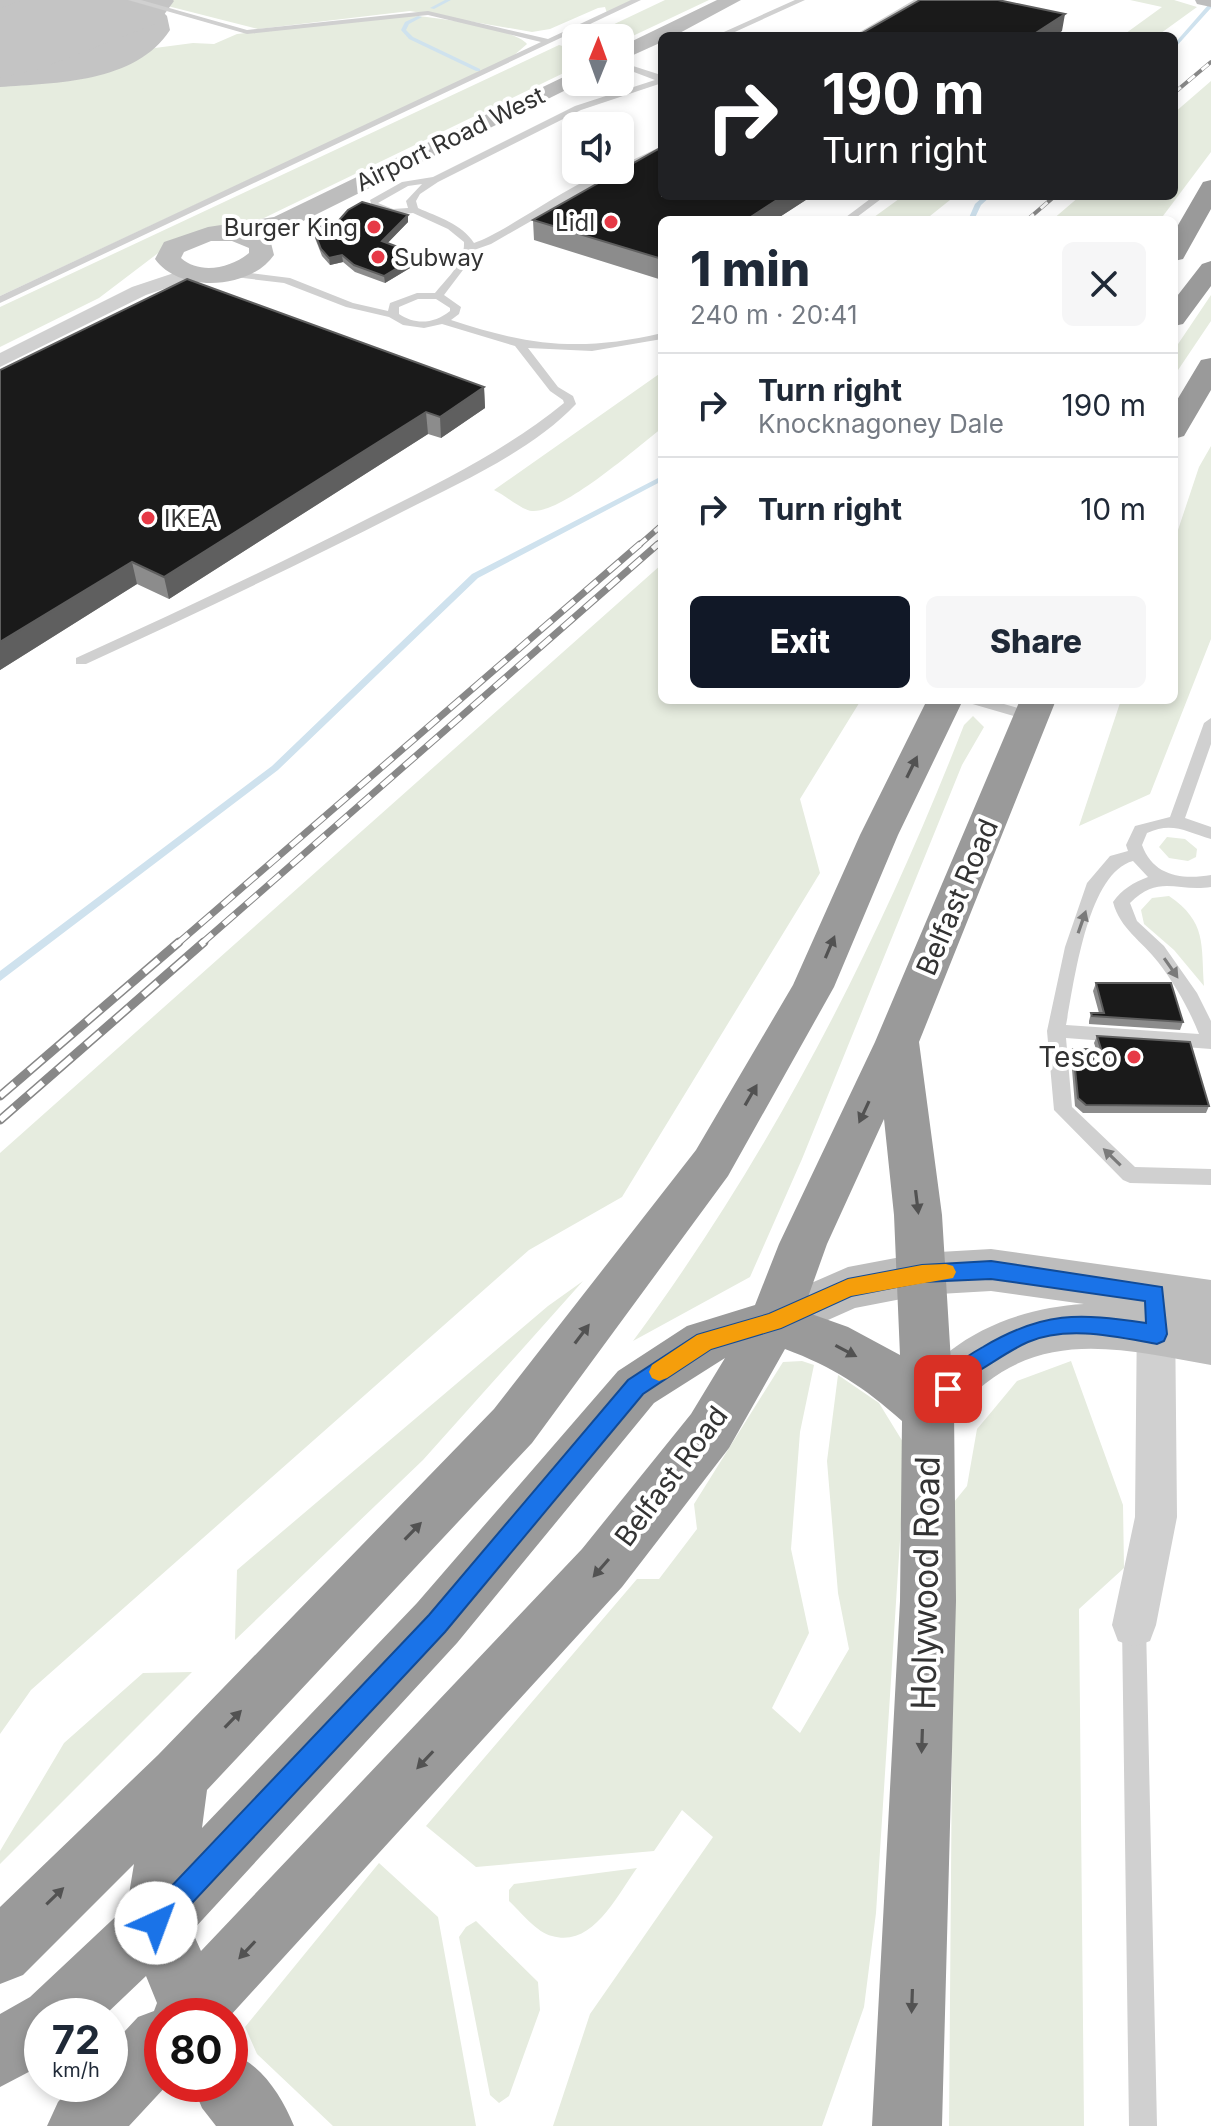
<!DOCTYPE html>
<html lang="en">
<head>
<meta charset="utf-8">
<style>
	body { margin:0; font-family:Inter,sans-serif; background:#f6f6f7; color:#1f2937; height:100vh; display:flex; flex-direction:column; font-size:30px; white-space:nowrap }
	* { box-sizing:border-box; margin:0 }
	p { font-size:26px; color:#747a83 }
	.icon { flex:none; width:44px; height:44px; fill:none; stroke:currentColor; stroke-width:2; stroke-linecap:round; stroke-linejoin:round }
	.map { position:relative; flex:1; overflow:hidden }
	.details { position:absolute; left:658px; top:216px; width:520px; height:488px; display:flex; flex-direction:column; background:#fff; border-radius:12px; box-shadow:0 4px 12px #0003 }
	.details>* { flex:none }
	.banner { position:absolute; left:658px; top:32px; width:520px; height:168px; border-radius:12px; box-shadow:0 4px 12px #0003; background:#202124; color:#fff; overflow:hidden }
	.needle { width:52px; rotate:1deg }
	.tools { position:absolute; left:562px; top:24px; display:grid; gap:16px }
	.tools a { display:grid; place-items:center; width:72px; height:72px; border-radius:12px; background:#fff; box-shadow:0 4px 12px #0003; font-size:40px }
	.speed { position:absolute; left:24px; top:1998px; display:flex; gap:16px; font-size:40px; font-weight:700; text-align:center }
	.speed>* { display:grid; place-content:center; width:104px; height:104px; border-radius:50%; background:#fff; box-shadow:0 4px 12px #0003; line-height:1 }
	.speed small { font-size:20px; font-weight:400 }
	.speed .limit { border:12px solid #d22; background:#fff; color:#111 }
	.pin { position:absolute; display:grid; place-items:center; width:68px; height:68px; color:#fff; margin:-34px; border-radius:16px; box-shadow:0 4px 12px #0006 }
	.me { position:absolute; width:88px; margin:-44px; rotate:43deg; stroke-linejoin:round; filter:drop-shadow(0 0 6px #0008) }
	.turn { display:flex; align-items:center; gap:28px; height:168px; padding:0 32px; font-size:36px }
	.turn .icon { width:104px; height:104px; stroke-width:2.5 }
	.turn b { display:block; font-size:56px; line-height:68px }
	.round { display:grid; place-items:center; flex:none; width:84px; height:84px; border-radius:12px; background:#f6f6f7 }
	.head { display:flex; align-items:center; justify-content:space-between; height:136px; padding:0 32px }
	h1 { font-size:48px; font-weight:800; line-height:60px }
	.cta { display:flex; gap:16px; margin-top:auto; padding:16px 32px }
	.cta a { flex:1; height:92px; border-radius:12px; background:#111827; color:#fff; font-size:32px; font-weight:800; line-height:92px; text-align:center }
	.cta a+a { background:#f6f6f7; color:#1f2937 }
	ul { padding:0; list-style:none }
	li { display:flex; align-items:center; gap:24px; height:104px; padding:0 32px; border-top:2px solid #e0e1e3 }
	li div { flex:1 }
	li b { display:block; font-size:30px }
	li em { font-style:normal }
	.map>svg:first-child { display:block }
	.green { fill:#e6ecdf }
	.lines { fill:none; stroke-linecap:round; stroke-linejoin:round }
	.stream { fill:#cfe2ee; fill-rule:evenodd }
	.taxiway { fill:#c4c4c4; fill-rule:evenodd }
	.runway { fill:#c4c4c4; fill-rule:evenodd }
	.lane { fill:#d0d0d0; fill-rule:evenodd }
	.street { fill:#d0d0d0; fill-rule:evenodd }
	.secondary { fill:#bdbdbd; fill-rule:evenodd }
	.highway { fill:#9a9a9a; fill-rule:evenodd }
	.rail-far3-casing { stroke:#888; stroke-width:4 }
	.rail-far2-casing { stroke:#888; stroke-width:6 }
	.rail-far1-casing { stroke:#888; stroke-width:7 }
	.rail-casing { stroke:#888; stroke-width:9 }
	.rail-far3 { stroke:#fff; stroke-width:3; stroke-dasharray:9; stroke-linecap:butt }
	.rail-far2 { stroke:#fff; stroke-width:4; stroke-dasharray:11; stroke-linecap:butt }
	.rail-far1 { stroke:#fff; stroke-width:5; stroke-dasharray:15; stroke-linecap:butt }
	.rail { stroke:#fff; stroke-width:6; stroke-dasharray:19; stroke-linecap:butt }
	.wall { fill:#8c8c8c }
	.shaded-wall { fill:#5f5f5f }
	.building { fill:#1a1a1a; stroke:#5f5f5f; stroke-width:2 }
	.oneway { fill:#525252 }
	.oneway2 { fill:#7a7a7a }
	.route { fill:#1a73e8; stroke:#114b97; stroke-width:2 }
	.slow { fill:#f59e0b }
	.poi-dot { fill:#e63946; stroke:#fff; stroke-width:3 }
	.labels { text-anchor:middle; dominant-baseline:central; stroke-width:8; stroke-linejoin:round; paint-order:stroke }
	.far-street-label { font-size:24px; fill:#333; stroke:#fff }
	.far-poi-label { font-size:24px; fill:#333; stroke:#fff; text-anchor:end }
	.street-label { font-size:28px; fill:#333; stroke:#fff }
	.poi-label { font-size:28px; fill:#333; stroke:#fff; text-anchor:end }
	.near-street-label { font-size:34px; fill:#333; stroke:#fff }
</style>
</head>
<body>
<div class="map">
<svg width="1211" height="2126" viewBox="0 0 1211 2126">
	<rect width="100%" height="100%" fill="#fff"/>
	<path class="green" d="M 144,0 L 633,0 L 607,13 L 605,7 L 598,8 L 550,29 L 532,32 L 410,11 L 258,29 Z
		M 665,0 L 709,0 L 620,42 L 620,38 L 587,37 Z
		M 1130,0 L 1174,0 L 1197,7 L 1157,36 L 1122,36 L 1162,7 Z
		M 399,15 C 423,15 513,27 527,44 L 512,57 L 0,296 L 0,84 L 79,75 L 155,48 L 193,43 L 214,44 L 237,34 Z
		M 559,45 L 576,50 L 576,67 L 264,218 L 174,241 L 99,298 L 0,347 L 0,307 Z
		M 1211,81 L 1211,152 L 1160,220 L 1052,220 L 1080,196 L 1174,196 L 1174,113 Z
		M 903,196 L 955,196 L 925,220 L 870,220 Z
		M 1211,295 L 1211,321 L 1174,376 L 1174,350 Z
		M 662,372 L 662,428 C 635,449 563,513 532,511 C 521,510 505,495 494,490 Z
		M 1211,446 L 1211,639 L 1150,794 L 1079,826 L 1121,700 L 1174,700 L 1174,542 L 1199,467 Z
		M 662,564 L 662,700 L 861,700 L 800,799 L 820,873 L 622,1197 L 529,1250 L 31,1690 L 0,1734 L 0,1153 Z
		M 973,716 L 984,727 L 962,765 L 802,1159 L 750,1277 L 633,1341 C 772,1153 879,943 964,725 Z
		M 1167,837 L 1185,839 L 1197,849 L 1196,857 L 1188,861 L 1169,858 L 1159,847 Z
		M 1169,896 C 1207,922 1201,944 1204,986 L 1174,950 L 1144,924 L 1141,910 L 1152,898 Z
		M 583,1281 L 423,1460 L 235,1640 L 237,1570 L 548,1306 Z
		M 802,1361 L 814,1365 L 800,1432 L 791,1549 L 809,1633 L 772,1708 L 800,1733 L 849,1649 L 838,1593 L 827,1461 L 838,1375 L 879,1403 L 906,1447 L 876,1913 L 864,2007 L 822,2126 L 553,2126 L 590,2014 L 713,1837 L 682,1810 L 654,1851 L 476,1867 L 426,1826 L 637,1579 L 659,1579 L 697,1529 L 694,1504 L 783,1362 Z
		M 1071,1361 L 1123,1505 L 1124,1568 L 1079,1609 L 1084,2126 L 949,2126 L 954,1502 L 967,1486 L 977,1429 L 988,1416 L 1017,1381 Z
		M 192,1672 L 0,1864 L 0,1851 L 64,1743 L 143,1673 Z
		M 379,1863 L 438,1917 L 476,2126 L 333,2126 L 257,2054 L 245,2027 Z
		M 637,1868 C 617,1895 593,1948 552,1936 C 537,1933 520,1911 509,1901 L 509,1890 L 514,1884 Z
		M 476,1921 L 538,1982 L 540,2010 L 509,2096 L 499,2103 L 490,2095 L 459,1937 L 466,1927 Z"/>
	<g class="lines">
		<path class="stream" d="M 445,0 L 451,0 L 434,9 L 430,8 Z
			M 1209,4 L 1211,4 L 1211,8 L 1174,49 L 1174,44 Z
			M 418,16 L 422,17 L 409,24 L 406,30 L 413,37 L 480,69 L 480,71 L 476,71 L 409,39 L 401,30 L 405,22 Z
			M 984,196 L 991,196 L 981,205 L 974,220 L 968,220 L 975,204 Z
			M 662,476 L 662,481 L 478,578 L 278,770 L 0,981 L 0,971 L 272,766 L 472,574 Z"/>
		<path class="taxiway" d="M 0,0 L 36,0 L 30,9 L 0,15 Z
			M 84,0 L 151,0 L 167,16 L 170,30 C 136,83 55,83 0,87 L 0,59 C 46,57 89,56 127,28 L 126,21 L 90,9 Z"/>
		<path class="runway" d="M 23,0 L 173,0 L 174,1 L 158,23 L 39,69 L 0,78 L 0,8 Z"/>
		<path class="lane" d="M 128,0 L 141,0 L 247,30 L 428,11 L 548,39 L 631,0 L 641,0 L 0,303 L 0,296 L 541,42 L 428,15 L 247,34 Z
			M 795,0 L 805,0 L 726,36 L 715,36 Z
			M 914,0 L 924,0 L 863,36 L 853,36 Z
			M 623,49 L 630,51 L 633,66 L 661,75 L 662,83 L 581,110 L 438,182 L 420,194 L 416,201 L 418,208 C 438,217 462,224 474,243 C 512,230 586,170 620,170 L 620,166 L 662,146 L 662,153 L 587,189 L 491,244 L 474,250 L 469,262 L 444,295 L 461,307 L 459,314 L 451,320 C 529,346 581,352 662,333 L 662,339 L 592,351 L 528,348 L 558,387 L 573,396 L 576,404 C 532,451 457,484 400,513 C 296,566 192,615 86,664 L 76,664 L 76,658 C 175,613 273,567 369,518 C 437,484 505,451 564,403 L 563,400 L 550,391 L 515,346 L 442,324 L 424,328 L 403,325 L 389,317 L 346,307 L 284,283 L 226,276 L 221,273 L 226,270 L 290,278 L 353,303 L 388,311 L 390,303 L 417,293 L 435,293 C 447,278 465,263 464,242 L 448,229 L 413,213 L 393,215 L 373,209 L 370,200 L 402,182 L 433,177 L 575,106 L 655,80 L 626,69 ZM 422,184 L 406,201 L 408,208 L 393,209 L 378,203 L 408,186 ZM 418,299 L 436,299 L 450,308 L 450,311 C 434,324 415,325 399,314 L 399,307 Z
			M 874,196 L 885,196 L 853,220 L 842,220 Z
			M 967,700 L 990,700 L 1036,713 L 1038,716 L 1031,721 L 969,703 Z
			M 1211,718 L 1211,744 L 1185,818 L 1211,827 L 1211,839 C 1187,832 1172,821 1147,833 L 1142,845 C 1153,876 1182,880 1211,875 L 1211,887 C 1176,892 1159,874 1130,903 L 1137,921 L 1164,946 L 1197,993 L 1211,1021 L 1211,1049 L 1066,1038 L 1072,1107 L 1135,1167 L 1211,1169 L 1211,1185 L 1130,1183 L 1123,1180 L 1054,1110 L 1047,1031 L 1065,947 L 1087,883 L 1110,856 L 1128,851 L 1126,845 L 1135,826 L 1170,817 L 1204,723 ZM 1133,861 L 1148,877 C 1133,883 1122,889 1113,902 C 1120,929 1142,941 1158,962 C 1175,984 1189,1009 1199,1034 L 1066,1025 C 1074,984 1087,873 1133,861 Z
			M 1134,1613 L 1142,1617 L 1146,1625 L 1157,2126 L 1129,2126 L 1122,1625 L 1126,1617 Z"/>
		<path class="street" d="M 192,267 L 199,269 L 202,273 L 199,277 L 146,295 L 0,367 L 0,353 L 132,287 Z
			M 1156,1295 L 1170,1300 L 1175,1312 L 1177,1517 L 1156,1625 L 1150,1641 L 1134,1647 L 1118,1641 L 1112,1625 L 1135,1517 L 1137,1312 L 1142,1300 Z"/>
		<path class="secondary" d="M 717,0 L 741,0 L 674,36 L 662,36 L 662,42 L 620,61 L 620,47 Z
			M 1195,0 L 1211,0 L 1211,7 L 1197,4 Z
			M 576,71 L 576,82 L 582,82 L 289,228 L 258,234 L 270,239 L 274,255 C 251,289 180,294 155,259 L 164,242 L 208,227 L 274,217 ZM 211,241 L 232,241 L 249,248 L 249,253 C 231,268 200,275 181,258 L 184,252 Z
			M 991,1249 L 1211,1280 L 1211,1365 C 1133,1352 1055,1329 986,1383 C 962,1402 959,1423 928,1435 L 910,1428 L 902,1411 C 934,1341 1012,1308 1084,1304 L 991,1291 L 922,1295 L 855,1308 L 774,1344 L 756,1337 L 749,1322 L 756,1307 L 848,1267 L 922,1253 Z"/>
		<path class="highway" d="M 1211,180 L 1211,209 L 1183,259 L 1174,261 L 1174,232 L 1203,182 Z
			M 1211,261 L 1211,286 L 1183,324 L 1174,326 L 1174,300 L 1202,264 Z
			M 1211,358 L 1211,390 L 1184,436 L 1174,439 L 1174,405 L 1201,360 Z
			M 927,700 L 963,700 L 898,835 L 834,987 L 728,1176 L 532,1443 L 207,1790 L 202,1828 L 417,1603 L 618,1371 L 687,1326 L 755,1305 L 779,1244 L 875,1042 L 1020,700 L 1056,700 L 919,1042 L 942,1215 L 954,1411 L 956,1601 L 942,2126 L 872,2126 L 900,1601 L 902,1421 C 864,1387 833,1367 785,1349 L 729,1448 L 622,1587 L 230,2016 L 162,2016 L 162,2084 L 168,2084 L 129,2126 L 47,2126 L 58,2102 L 74,2084 L 110,2084 L 110,2047 L 138,2017 L 154,2011 L 157,2003 L 146,1976 L 104,2016 L 42,2016 L 42,2065 L 0,2087 L 0,2014 L 30,1997 L 127,1906 L 134,1864 L 23,1975 L 0,1984 L 0,1907 L 158,1755 L 494,1409 L 696,1150 L 793,985 L 860,835 ZM 884,1119 L 894,1215 L 900,1355 L 848,1327 L 803,1311 L 827,1244 ZM 725,1358 L 691,1414 L 582,1549 L 201,1951 L 192,1931 L 457,1643 L 654,1403 Z
			M 230,2052 C 262,2065 281,2095 294,2126 L 216,2126 L 202,2108 L 192,2084 L 230,2084 Z"/>
		<defs>
			<path id="rail-far3" d="M 1174,93 L 1211,62
				M 1027,220 L 1055,196"/>
			<path id="rail-far2" d="M 638,546 L 662,525
				M 656,546 L 662,540"/>
			<path id="rail-far1" d="M 177,944 L 640,544
				M 201,944 L 658,544"/>
			<path id="rail" d="M 0,1096 L 179,942
				M 0,1120 L 204,942"/>
		</defs>
		<use href="#rail-far3" class="rail-far3-casing"/>
		<use href="#rail-far2" class="rail-far2-casing"/>
		<use href="#rail-far1" class="rail-far1-casing"/>
		<use href="#rail" class="rail-casing"/>
		<use href="#rail-far3" class="rail-far3"/>
		<use href="#rail-far2" class="rail-far2"/>
		<use href="#rail-far1" class="rail-far1"/>
		<use href="#rail" class="rail"/>
	</g>
	<path class="wall" d="M 662,196 L 812,196 L 775,220 L 662,220 L 662,280 L 534,240 L 533,220 Z
		M 408,215 L 408,222 L 387,243 L 420,262 L 385,283 L 355,272 L 343,262 L 330,265 L 322,256 L 313,233 L 312,226 L 334,226 Z
		M 0,370 L 484,387 L 485,408 L 441,438 L 428,434 L 169,599 L 137,584 L 0,670 Z
		M 1096,983 L 1183,1022 L 1180,1030 L 1089,1024 L 1089,1021 L 1091,1013 L 1099,1013 L 1093,991 Z
		M 1097,1036 L 1209,1106 L 1206,1113 L 1083,1113 L 1075,1106 L 1071,1057 L 1073,1049 L 1096,1049 L 1094,1043 Z"/>
	<path class="shaded-wall" d="M 1065,14 L 1062,31 L 1055,36 L 1031,36 Z
		M 783,196 L 812,196 L 775,220 L 746,220 Z
		M 408,215 L 408,222 L 383,248 L 382,241 Z
		M 342,255 L 343,262 L 330,265 L 329,258 Z
		M 419,255 L 420,262 L 385,283 L 384,276 Z
		M 484,387 L 485,408 L 441,438 L 440,417 Z
		M 426,412 L 428,434 L 169,599 L 164,577 Z
		M 132,562 L 137,584 L 0,670 L 0,642 Z"/>
	<path class="building" d="M 920,0 L 998,0 L 1065,14 L 1031,36 L 857,36 Z
		M 662,147 L 662,196 L 783,196 L 746,220 L 662,220 L 662,259 L 533,220 Z
		M 362,202 L 408,215 L 382,241 L 419,255 L 384,276 L 354,265 L 342,255 L 329,258 L 321,249 L 312,226 L 334,226 L 348,210 Z
		M 187,279 L 484,387 L 440,417 L 426,412 L 164,577 L 132,562 L 0,642 L 0,370 Z
		M 1096,983 L 1171,983 L 1183,1022 L 1092,1016 L 1091,1013 L 1104,1013 Z
		M 1097,1036 L 1190,1042 L 1209,1106 L 1086,1105 L 1078,1098 L 1073,1049 L 1101,1049 Z"/>
	<defs><path id="oneway-solid" d="M-6-.8H1V-3.2L6.5 0L1 3.2V.8H-6Z" transform="scale(2)"/></defs>
	<g class="oneway">
		<use href="#oneway-solid" transform="translate(912 767) rotate(-64)"/>
		<use href="#oneway-solid" transform="translate(830 947) rotate(-67)"/>
		<use href="#oneway-solid" transform="translate(751 1095) rotate(-60)"/>
		<use href="#oneway-solid" transform="translate(864 1112) rotate(115)"/>
		<use href="#oneway-solid" transform="translate(917 1202) rotate(83)"/>
		<use href="#oneway-solid" transform="translate(582 1334) rotate(-53)"/>
		<use href="#oneway-solid" transform="translate(846 1351) rotate(28)"/>
		<use href="#oneway-solid" transform="translate(413 1531) rotate(-46)"/>
		<use href="#oneway-solid" transform="translate(601 1568) rotate(131)"/>
		<use href="#oneway-solid" transform="translate(233 1719) rotate(-46)"/>
		<use href="#oneway-solid" transform="translate(922 1741) rotate(92)"/>
		<use href="#oneway-solid" transform="translate(425 1760) rotate(133)"/>
		<use href="#oneway-solid" transform="translate(55 1896) rotate(-44)"/>
		<use href="#oneway-solid" transform="translate(247 1950) rotate(133)"/>
		<use href="#oneway-solid" transform="translate(912 2001) rotate(92)"/>
	</g>
	<g class="oneway2">
		<use href="#oneway-solid" transform="translate(1082 922) rotate(-71)"/>
		<use href="#oneway-solid" transform="translate(1171 968) rotate(55)"/>
		<use href="#oneway-solid" transform="translate(1112 1157) rotate(-136)"/>
	</g>
	<path class="route" d="M 991,1261 L 1162,1287 L 1167,1334 L 1164,1341 L 1157,1344 C 1117,1337 1068,1325 1028,1342 C 1012,1349 995,1361 980,1370 C 968,1378 962,1393 948,1399 L 941,1396 L 938,1389 C 947,1369 965,1357 983,1347 C 1044,1311 1078,1313 1146,1323 L 1145,1301 L 991,1279 L 922,1282 L 851,1296 L 781,1328 L 711,1349 L 643,1394 L 445,1632 L 165,1932 L 156,1936 L 146,1932 L 143,1923 L 146,1913 L 429,1615 L 628,1380 L 697,1335 L 769,1314 L 848,1279 L 922,1265 Z"/>
	<path class="slow" d="M 946,1264 L 953,1266 L 956,1272 L 953,1278 L 851,1296 L 781,1328 L 711,1349 L 667,1378 L 659,1381 L 652,1378 L 649,1372 L 652,1365 L 697,1335 L 769,1314 L 848,1279 L 922,1265 Z"/>
	<g class="poi-dot">
		<circle cx="611" cy="222" r="8"/>
		<circle cx="374" cy="227" r="8"/>
		<circle cx="378" cy="257" r="8"/>
		<circle cx="148" cy="518" r="8"/>
		<circle cx="1134" cy="1057" r="8"/>
	</g>
	<g class="labels">
		<g class="far-street-label">
			<text transform="translate(450 139) rotate(-26)">Airport Road West</text>
		</g>
		<g class="far-poi-label">
			<text x="595" y="222">Lidl</text>
			<text x="358" y="227">Burger King</text>
			<text x="394" y="257" text-anchor="start">Subway</text>
			<text x="164" y="518" text-anchor="start">IKEA</text>
		</g>
		<g class="street-label">
			<text transform="translate(957 897) rotate(-67)">Belfast Road</text>
			<text transform="translate(671 1476) rotate(-53)">Belfast Road</text>
		</g>
		<g class="poi-label">
			<text x="1118" y="1057">Tesco</text>
		</g>
		<g class="near-street-label">
			<text transform="translate(925 1583) rotate(-89)">Holywood Road</text>
		</g>
	</g>
</svg>
<div class="tools">
<a><svg class="needle" viewBox="-14 -14 28 28"><path d="M0-13l5 13h-10z" fill="#e53935"/><path d="M0 13l5-13h-10z" fill="#747a83"/></svg></a>
<a><svg class="icon" aria-label="sound" viewBox="0 0 24 24"><path d="M4 9h4l5-4v14l-5-4H4zM17 9q2 3 0 6"/></svg></a>
</div>
<div class="speed"><div>72<small>km/h</small></div><div class="limit">80</div></div>
<div class="pin" style="left:948px;top:1389px;background:#d93025"><svg class="icon" aria-label="arrive" viewBox="0 0 24 24"><path d="M6 21V4h12l-3 4 3 4H6"/></svg></div>
<svg class="me" style="left:156px;top:1923px" viewBox="-20 -20 40 40"><circle r="19" fill="#fff"/><path d="M0-13L10 11 0 6-10 11z" fill="#1a73e8"/></svg>
<div class="banner">
<div class="turn"><svg class="icon" aria-label="right" viewBox="0 0 24 24"><path d="M7 20v-9h11M14 6l5 5-5 5"/></svg><div><b>190 m</b>Turn right</div></div>
</div>
<section class="details">
<div class="head"><div><h1>1 min</h1><p>240 m · 20:41</p></div><a class="round"><svg class="icon" aria-label="close" viewBox="0 0 24 24"><path d="M6 6l12 12M18 6L6 18"/></svg></a></div>
<ul>
<li><svg class="icon" aria-label="right" viewBox="0 0 24 24"><path d="M7 20v-9h11M14 6l5 5-5 5"/></svg><div><b>Turn right</b><p>Knocknagoney Dale</p></div><em>190 m</em></li>
<li><svg class="icon" aria-label="right" viewBox="0 0 24 24"><path d="M7 20v-9h11M14 6l5 5-5 5"/></svg><div><b>Turn right</b></div><em>10 m</em></li>
</ul>
<div class="cta"><a>Exit</a><a>Share</a></div>
</section>
</div>
</body>
</html>
